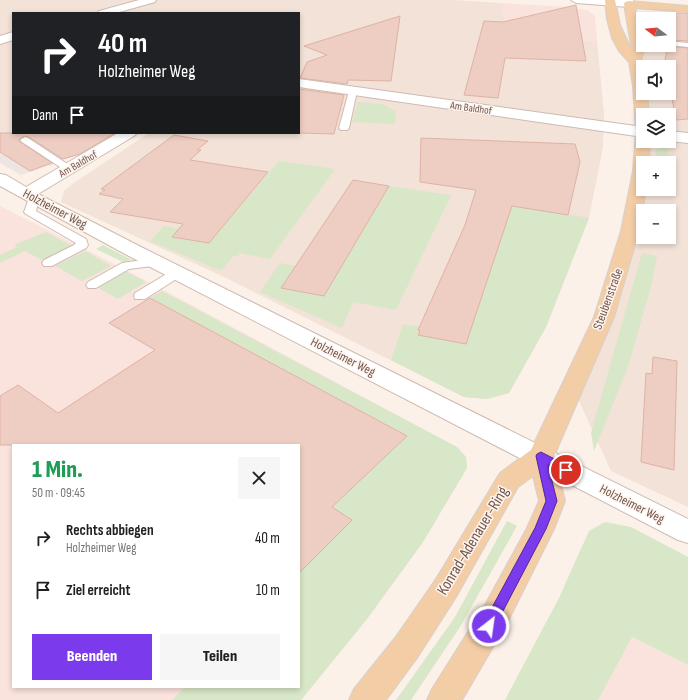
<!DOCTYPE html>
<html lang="de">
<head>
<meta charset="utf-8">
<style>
	body { margin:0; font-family:"Sofia Sans Condensed",sans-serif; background:#f6f6f6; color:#202124; height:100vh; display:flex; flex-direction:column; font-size:15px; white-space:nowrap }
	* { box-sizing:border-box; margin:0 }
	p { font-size:13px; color:#757577 }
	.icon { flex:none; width:22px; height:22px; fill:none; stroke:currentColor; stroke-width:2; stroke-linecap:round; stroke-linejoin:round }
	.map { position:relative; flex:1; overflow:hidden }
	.drawer { position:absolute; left:12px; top:444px; width:288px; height:244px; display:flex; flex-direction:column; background:#fff; border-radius:0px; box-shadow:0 2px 6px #0003 }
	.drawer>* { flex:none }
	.banner { position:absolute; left:12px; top:12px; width:288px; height:122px; border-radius:0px; box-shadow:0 2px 6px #0003; background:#202124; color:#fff; overflow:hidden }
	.needle { width:26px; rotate:286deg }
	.controls { position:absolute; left:636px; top:12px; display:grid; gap:8px }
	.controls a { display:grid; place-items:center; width:40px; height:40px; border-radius:0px; background:#fff; box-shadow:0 2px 6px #0003; font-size:20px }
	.pin { position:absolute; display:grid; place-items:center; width:34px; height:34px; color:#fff; margin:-17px; border:2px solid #fff; border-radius:50%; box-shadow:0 1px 4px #0007 }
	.me { position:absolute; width:44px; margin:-22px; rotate:30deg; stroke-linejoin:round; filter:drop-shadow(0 0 3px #0008) }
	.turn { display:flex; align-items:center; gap:14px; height:84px; padding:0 20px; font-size:18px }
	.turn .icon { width:52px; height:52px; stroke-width:2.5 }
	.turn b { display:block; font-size:28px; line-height:34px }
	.then { display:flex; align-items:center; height:38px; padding:0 20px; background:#0003; gap:8px; font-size:15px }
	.round { display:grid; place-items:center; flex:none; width:42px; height:42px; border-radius:0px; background:#f6f6f6 }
	.head { display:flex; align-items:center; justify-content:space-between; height:68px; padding:0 20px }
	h1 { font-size:24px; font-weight:800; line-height:30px; color:#1e9e55 }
	.button { display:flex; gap:8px; margin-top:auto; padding:8px 20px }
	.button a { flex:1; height:46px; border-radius:0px; background:#7c3aed; color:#fff; font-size:16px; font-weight:800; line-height:46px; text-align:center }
	.button a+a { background:#f6f6f6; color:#202124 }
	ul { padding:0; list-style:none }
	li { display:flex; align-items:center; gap:12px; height:52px; padding:0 20px }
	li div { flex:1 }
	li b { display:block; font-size:15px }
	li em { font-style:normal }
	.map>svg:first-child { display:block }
	.residential { fill:#f2e2d7; fill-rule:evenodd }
	.commercial { fill:#fae2dd; fill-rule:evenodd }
	.industrial { fill:#ece5e1 }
	.green { fill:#d8e7c7 }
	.building { fill:#eecec2; stroke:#dfb2a4 }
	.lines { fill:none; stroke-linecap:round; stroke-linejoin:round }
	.service-casing { stroke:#cebab2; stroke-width:2 }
	.minor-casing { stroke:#cebab2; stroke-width:2 }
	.secondary-casing { stroke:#d0b9af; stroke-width:2 }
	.primary-casing { stroke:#d8d0cd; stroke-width:2 }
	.service { fill:#fff; fill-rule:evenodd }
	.minor { fill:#fff; fill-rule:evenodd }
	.secondary { fill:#fff; fill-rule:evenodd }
	.primary { fill:#f3cda6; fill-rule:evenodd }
	.route { fill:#7c3aed; stroke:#51269a }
	.labels { text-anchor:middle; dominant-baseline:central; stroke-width:3; stroke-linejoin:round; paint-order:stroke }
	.far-street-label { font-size:11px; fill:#73564e; stroke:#fef5ee }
	.street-label { font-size:13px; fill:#73564e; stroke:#fef5ee }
	.near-street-label { font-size:16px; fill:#73564e; stroke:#fef5ee }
</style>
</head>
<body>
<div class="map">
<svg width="688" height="700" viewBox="0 0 688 700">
	<rect width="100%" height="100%" fill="#fbf1e8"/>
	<path class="residential" d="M 0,0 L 453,0 L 501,3 L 508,38 L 597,41 L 604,114 L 603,147 L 589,218 L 546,327 L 509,393 L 487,399 L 464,397 L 224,277 L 61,202 L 64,191 L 71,185 L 149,133 L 299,133 L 299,13 L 13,13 L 13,133 L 42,133 L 0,147 Z
		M 679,17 L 688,18 L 688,507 L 611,471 L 574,390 L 643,189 L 669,189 L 669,163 L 644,163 L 645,141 L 669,141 L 669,115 L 644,115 L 633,20 L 643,21 L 643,45 L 669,45 L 669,19 ZM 643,67 L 669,67 L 669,93 L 643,93 ZM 643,211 L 669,211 L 669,237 L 643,237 Z"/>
	<path class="commercial" d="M 501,3 L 568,7 L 587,10 L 595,16 L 597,41 L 507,38 Z
		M 0,206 L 126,270 L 457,447 L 466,457 L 467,468 L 423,542 L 367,619 L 301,700 L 0,700 ZM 13,445 L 299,445 L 299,687 L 13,687 Z
		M 558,600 L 688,665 L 688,700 L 505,700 Z"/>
	<path class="industrial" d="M 42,133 L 68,157 L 50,166 L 48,165 L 21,175 L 0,163 L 0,147 Z"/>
	<path class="green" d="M 358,102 L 383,104 L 396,112 L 395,124 L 352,122 Z
		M 668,145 L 669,172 L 669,163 L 656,163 L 656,150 Z
		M 279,161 L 335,169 L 270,259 L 240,253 L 238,256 L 233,256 L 223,269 L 219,270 L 150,241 L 164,226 L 179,229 L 172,237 L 209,243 Z
		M 389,186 L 451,195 L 396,310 L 353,302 L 342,328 L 260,292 L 280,263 L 296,266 L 324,296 Z
		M 515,198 L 548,211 L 589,218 L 546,327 L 509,393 L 487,399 L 464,397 L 391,360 L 403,324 L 421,327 L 419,335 L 466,344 Z
		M 46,232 L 72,246 L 45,260 L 40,259 L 25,251 L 0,263 L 0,255 L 17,247 L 14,245 Z
		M 103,245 L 132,260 L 123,262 L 96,249 Z
		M 85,251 L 111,266 L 82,281 L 55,266 Z
		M 642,253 L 657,256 L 651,286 L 629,364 L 594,451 L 591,433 Z
		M 125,271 L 146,282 L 118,299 L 95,286 Z
		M 162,291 L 457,447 L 466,457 L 467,468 L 423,542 L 367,619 L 301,700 L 172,700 L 185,687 L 299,687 L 299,573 L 352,520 L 332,507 L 406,435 L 150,298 Z
		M 507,521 L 517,526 L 460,627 L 411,700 L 396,700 L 455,617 Z
		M 605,522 L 631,527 L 688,557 L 688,665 L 632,637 L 598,700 L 505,700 L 558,600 L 589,531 Z"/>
	<path class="building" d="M 576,5 L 586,61 L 505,58 L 498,98 L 464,95 L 484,21 L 503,22 Z
		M 676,13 L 688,13 L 688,41 L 669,40 Z
		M 400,16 L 391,81 L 348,80 L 347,84 L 300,78 L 307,62 L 327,55 L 304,46 Z
		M 668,46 L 688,48 L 688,119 L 676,120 L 669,83 L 669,67 L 666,67 L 665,60 Z
		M 299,89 L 344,95 L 334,134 L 299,133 Z
		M 0,133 L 115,133 L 80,154 L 63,159 L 29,137 L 24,136 L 19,139 L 19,141 L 52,163 L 30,171 L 0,152 Z
		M 174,135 L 208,141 L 197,150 L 201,150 L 190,160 L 268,172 L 209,243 L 172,237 L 183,224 L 110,212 L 123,199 L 99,194 L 105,190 L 101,189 Z
		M 421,138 L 575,144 L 580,162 L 568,215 L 512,206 L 466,344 L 418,335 L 420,331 L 418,330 L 465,225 L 476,190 L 420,182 Z
		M 353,180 L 389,186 L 324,296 L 281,288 Z
		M 150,298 L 407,436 L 332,507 L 352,520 L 299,573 L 299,445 L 0,445 L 0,396 L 18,385 L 58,413 L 155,350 L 109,323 Z
		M 653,357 L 677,361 L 674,470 L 641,462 L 646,373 L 652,374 Z"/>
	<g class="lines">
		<defs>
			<path id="service" d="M 669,41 L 688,43 L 688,47 L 668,45 L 669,45 Z
				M 353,88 L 357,91 L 349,128 L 347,130 L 341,130 L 339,128 L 349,91 Z
				M 25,137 L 28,138 L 75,169 L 74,171 L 66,171 L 22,142 L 20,140 Z
				M 34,195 L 39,198 L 36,211 L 86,239 L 88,245 L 86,248 L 52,266 L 44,266 L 42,263 L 44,260 L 74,245 L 76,243 L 26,214 L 24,212 L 29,198 Z
				M 156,258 L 160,259 L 162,262 L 160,265 L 129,269 L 96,288 L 88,288 L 86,285 L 88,282 L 122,263 Z
				M 177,269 L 181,270 L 183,273 L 181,276 L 145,299 L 135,299 L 134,296 L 135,293 L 173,270 Z"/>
			<path id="minor" d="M 139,0 L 156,0 L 155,2 L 116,13 L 97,13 L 99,11 Z
				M 13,32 L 13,40 L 0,44 L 0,36 Z
				M 299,79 L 643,127 L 643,137 L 299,87 Z
				M 669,131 L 688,133 L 688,143 L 669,141 Z
				M 118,133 L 137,133 L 134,136 L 38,194 L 141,247 L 688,519 L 688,543 L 678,540 L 127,255 L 0,186 L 0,174 L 6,175 L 26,187 Z"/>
			<path id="secondary" d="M 571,0 L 633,0 L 634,4 L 629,7 L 576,3 Z"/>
			<path id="primary" d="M 605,0 L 615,0 L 620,25 L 632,51 L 624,4 L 625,2 L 629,1 L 688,6 L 688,12 L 635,8 L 644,50 L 641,61 L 643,68 L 643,93 L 647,93 L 649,115 L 643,115 L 643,141 L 650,141 L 649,163 L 643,163 L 643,189 L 646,189 L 639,231 L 614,317 L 554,456 L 565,501 L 554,529 L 507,623 L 462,700 L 427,700 L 432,689 L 485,605 L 527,528 L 539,501 L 533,476 L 518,487 L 456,597 L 417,658 L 386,700 L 349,700 L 354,689 L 395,638 L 436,579 L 500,473 L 531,450 L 594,317 L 621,231 L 633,171 L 636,131 L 633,86 L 629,62 L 619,51 L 612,38 L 607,19 Z"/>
		</defs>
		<use href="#service" class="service-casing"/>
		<use href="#minor" class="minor-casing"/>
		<use href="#secondary" class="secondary-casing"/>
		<use href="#primary" class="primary-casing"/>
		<use href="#service" class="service"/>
		<use href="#minor" class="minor"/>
		<use href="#secondary" class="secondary"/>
		<use href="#primary" class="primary"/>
	</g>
	<path class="route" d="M 541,452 L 570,467 L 571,470 L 570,472 L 566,473 L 548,465 L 557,501 L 546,529 L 493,630 L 489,632 L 484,630 L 482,626 L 535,528 L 546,501 L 536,456 L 537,454 Z"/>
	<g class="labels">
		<g class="far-street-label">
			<text transform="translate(471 108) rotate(8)">Am Baldhof</text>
			<text transform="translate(78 164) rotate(-30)">Am Baldhof</text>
		</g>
		<g class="street-label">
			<text transform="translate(55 209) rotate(28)">Holzheimer Weg</text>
			<text transform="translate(608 299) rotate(-70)">Steubenstraße</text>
			<text transform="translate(343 357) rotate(27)">Holzheimer Weg</text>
			<text transform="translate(632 504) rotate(27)">Holzheimer Weg</text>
		</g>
		<g class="near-street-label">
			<text transform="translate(473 541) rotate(-59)">Konrad-Adenauer-Ring</text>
		</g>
	</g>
</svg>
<div class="controls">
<a><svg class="needle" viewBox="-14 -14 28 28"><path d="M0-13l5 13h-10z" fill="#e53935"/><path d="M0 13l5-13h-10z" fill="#757577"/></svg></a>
<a><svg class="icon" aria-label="sound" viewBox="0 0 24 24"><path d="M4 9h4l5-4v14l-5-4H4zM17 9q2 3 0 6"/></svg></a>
<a><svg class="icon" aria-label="layers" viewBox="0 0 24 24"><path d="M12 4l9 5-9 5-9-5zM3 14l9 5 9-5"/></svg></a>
<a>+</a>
<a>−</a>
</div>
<div class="pin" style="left:566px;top:470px;background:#d93025"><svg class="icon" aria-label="arrive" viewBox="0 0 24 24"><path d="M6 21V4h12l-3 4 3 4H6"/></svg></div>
<svg class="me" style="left:489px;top:626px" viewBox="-20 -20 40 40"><circle r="17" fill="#7c3aed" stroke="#fff" stroke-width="3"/><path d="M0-11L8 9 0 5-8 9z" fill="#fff"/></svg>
<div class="banner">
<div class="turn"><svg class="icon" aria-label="right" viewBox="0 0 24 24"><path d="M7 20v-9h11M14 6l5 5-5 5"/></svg><div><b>40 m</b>Holzheimer Weg</div></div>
<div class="then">Dann<svg class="icon" aria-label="arrive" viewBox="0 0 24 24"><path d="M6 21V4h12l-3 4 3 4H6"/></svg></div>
</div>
<section class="drawer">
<div class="head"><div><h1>1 Min.</h1><p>50 m · 09:45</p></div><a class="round"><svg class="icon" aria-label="close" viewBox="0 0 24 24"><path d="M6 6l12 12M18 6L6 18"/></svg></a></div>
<ul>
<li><svg class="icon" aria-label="right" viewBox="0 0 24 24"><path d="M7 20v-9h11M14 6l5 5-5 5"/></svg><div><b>Rechts abbiegen</b><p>Holzheimer Weg</p></div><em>40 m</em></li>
<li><svg class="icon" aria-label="arrive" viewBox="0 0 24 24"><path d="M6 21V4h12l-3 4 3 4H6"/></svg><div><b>Ziel erreicht</b></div><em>10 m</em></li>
</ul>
<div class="button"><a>Beenden</a><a>Teilen</a></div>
</section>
</div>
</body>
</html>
